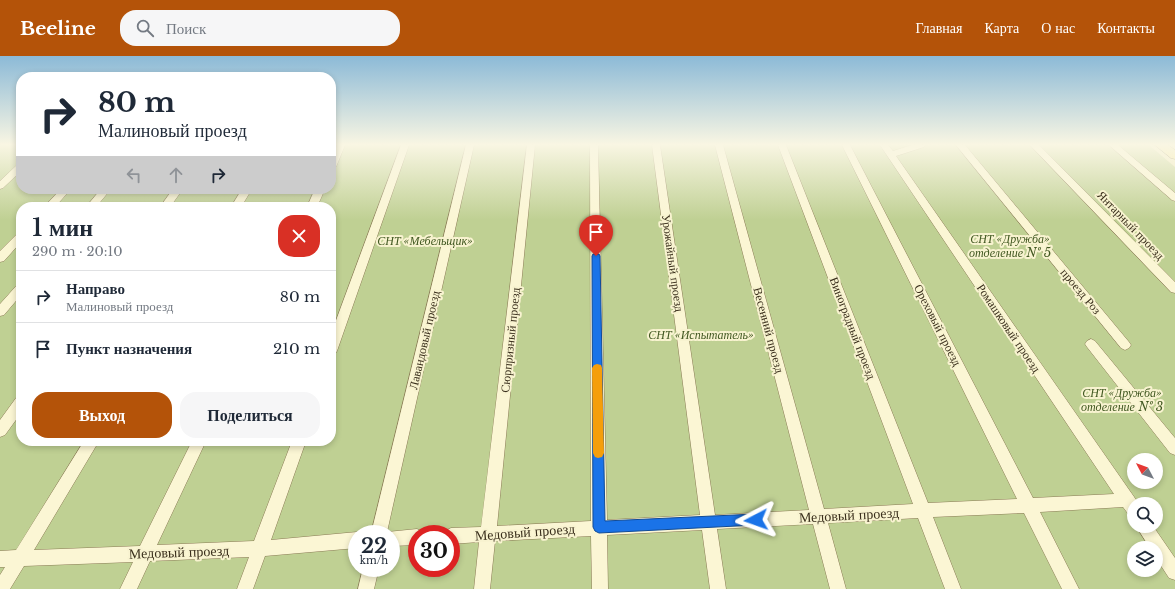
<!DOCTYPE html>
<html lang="ru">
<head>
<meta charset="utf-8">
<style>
	body { margin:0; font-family:"Libre Baskerville",serif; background:#f6f6f7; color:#1f2937; height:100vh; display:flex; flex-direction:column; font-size:15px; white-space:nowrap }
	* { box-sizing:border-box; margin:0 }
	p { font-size:13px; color:#747a83 }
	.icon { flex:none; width:22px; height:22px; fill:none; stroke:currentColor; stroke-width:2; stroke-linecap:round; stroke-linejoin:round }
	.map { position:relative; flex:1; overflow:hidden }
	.drawer { position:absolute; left:16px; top:146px; width:320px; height:244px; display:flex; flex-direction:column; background:#fff; border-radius:16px; box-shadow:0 2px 6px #0003 }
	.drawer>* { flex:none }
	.guide { position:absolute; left:16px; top:16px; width:320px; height:122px; border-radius:16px; box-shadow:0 2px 6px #0003; background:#fff; color:#1f2937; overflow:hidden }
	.needle { width:26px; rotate:311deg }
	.buttons { position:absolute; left:1127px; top:397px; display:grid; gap:8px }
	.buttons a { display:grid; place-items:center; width:36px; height:36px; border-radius:50%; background:#fff; box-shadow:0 2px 6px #0003; font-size:20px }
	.speed { position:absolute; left:348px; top:469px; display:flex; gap:8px; font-size:20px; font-weight:700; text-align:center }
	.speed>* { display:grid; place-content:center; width:52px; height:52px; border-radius:50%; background:#fff; box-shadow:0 2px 6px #0003; line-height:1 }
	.speed small { font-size:10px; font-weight:400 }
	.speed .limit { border:6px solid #d22; background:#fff; color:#111 }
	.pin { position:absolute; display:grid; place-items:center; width:34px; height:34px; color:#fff; margin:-41px -17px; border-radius:50% 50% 50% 0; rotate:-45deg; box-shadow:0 0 4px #0007 }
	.pin .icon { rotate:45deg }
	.me { position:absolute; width:44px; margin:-22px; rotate:266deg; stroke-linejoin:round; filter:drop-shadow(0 0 3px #0008) }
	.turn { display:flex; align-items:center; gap:14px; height:84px; padding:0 16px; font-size:18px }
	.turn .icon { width:52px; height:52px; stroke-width:2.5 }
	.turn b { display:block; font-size:28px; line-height:34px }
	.lanes { display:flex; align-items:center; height:38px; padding:0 16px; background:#0003; justify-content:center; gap:20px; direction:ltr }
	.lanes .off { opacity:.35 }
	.round { display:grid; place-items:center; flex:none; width:42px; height:42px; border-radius:16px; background:#f6f6f7 }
	.head { display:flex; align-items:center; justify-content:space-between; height:68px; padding:0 16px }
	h1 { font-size:24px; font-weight:600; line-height:30px }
	.primary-button { display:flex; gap:8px; margin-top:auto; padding:8px 16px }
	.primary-button a { flex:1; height:46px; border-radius:16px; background:#b45309; color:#fff; font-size:16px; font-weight:600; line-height:46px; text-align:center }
	.primary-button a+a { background:#f6f6f7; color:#1f2937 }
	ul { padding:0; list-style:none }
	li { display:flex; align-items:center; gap:12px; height:52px; padding:0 16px; border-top:1px solid #e0e1e3 }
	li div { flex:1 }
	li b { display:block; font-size:15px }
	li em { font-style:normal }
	header { display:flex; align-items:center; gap:24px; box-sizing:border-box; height:56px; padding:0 20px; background:#b45309; color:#fff }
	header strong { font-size:19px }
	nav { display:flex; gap:22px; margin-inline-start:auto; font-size:14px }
	.search { width:280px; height:36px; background:#f6f6f7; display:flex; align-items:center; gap:10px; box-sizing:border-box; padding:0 14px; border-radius:16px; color:#747a83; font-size:15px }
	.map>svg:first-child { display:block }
	.green { fill:#bfd093; fill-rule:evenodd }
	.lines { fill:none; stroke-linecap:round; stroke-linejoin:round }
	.minor-casing { stroke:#8b7b56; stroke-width:1 }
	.major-casing { stroke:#58472b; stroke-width:1 }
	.minor { fill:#fbf6d4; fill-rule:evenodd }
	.major { fill:#f7e895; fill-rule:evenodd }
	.route { fill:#1a73e8; stroke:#114b97 }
	.slow { fill:#f59e0b }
	.labels { text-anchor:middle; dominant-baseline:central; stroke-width:4; stroke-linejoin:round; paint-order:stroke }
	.street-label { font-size:12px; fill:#3a2f1c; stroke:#f8f3d0 }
	.park-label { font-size:12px; font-style:italic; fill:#415821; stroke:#f8f3d0 }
	.near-street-label { font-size:14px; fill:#3a2f1c; stroke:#f8f3d0 }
</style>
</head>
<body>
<header>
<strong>Beeline</strong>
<div class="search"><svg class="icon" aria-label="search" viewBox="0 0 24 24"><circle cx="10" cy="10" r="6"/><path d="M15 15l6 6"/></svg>Поиск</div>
<nav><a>Главная</a><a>Карта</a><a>О нас</a><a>Контакты</a></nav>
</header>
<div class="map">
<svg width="1175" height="533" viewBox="0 0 1175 533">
	<rect width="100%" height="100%" fill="#f1eac0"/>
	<path class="green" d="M 0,89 L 21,89 L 21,133 L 331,133 L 331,89 L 1149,89 L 1175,111 L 1175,533 L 0,533 ZM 21,151 L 331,151 L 331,385 L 21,385 ZM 1134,404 L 1156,404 L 1156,426 L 1134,426 ZM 1134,448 L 1156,448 L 1156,470 L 1134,470 ZM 357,478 L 391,478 L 391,512 L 357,512 ZM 417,478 L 451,478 L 451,512 L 417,512 ZM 1134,492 L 1156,492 L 1156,514 L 1134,514 Z"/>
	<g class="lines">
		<defs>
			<path id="minor" d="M 337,89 L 345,89 L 336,111 L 331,114 L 331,101 Z
				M 401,89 L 409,89 L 337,295 L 335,298 L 331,300 L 331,278 Z
				M 466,89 L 474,89 L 387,476 L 417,473 L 423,476 L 424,478 L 417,478 L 417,489 L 391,490 L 391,478 L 371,478 Z
				M 527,89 L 535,89 L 497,470 L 591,465 L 590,89 L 598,89 L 607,464 L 700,459 L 652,89 L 660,89 L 715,459 L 809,454 L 715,89 L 723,89 L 824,453 L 913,448 L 778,89 L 786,89 L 928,447 L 1017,443 L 842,89 L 850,89 L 1033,442 L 1114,438 L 880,89 L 888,89 L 893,95 L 912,89 L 925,89 L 924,91 L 896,100 L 1139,448 L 1134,448 L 1134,461 L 1129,459 L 1123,451 L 1040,456 L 1079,533 L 1062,533 L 1024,457 L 933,461 L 961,533 L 945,533 L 918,462 L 828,467 L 846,533 L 830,533 L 813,468 L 717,473 L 726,533 L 710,533 L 702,474 L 607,479 L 608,533 L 592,533 L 591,480 L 495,485 L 490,533 L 474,533 L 479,486 L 451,488 L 451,478 L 444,478 L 445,475 L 451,472 L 481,471 Z
				M 956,89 L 965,89 L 1129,286 L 1131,289 L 1129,292 L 1125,294 L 1121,292 Z
				M 1030,89 L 1039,89 L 1175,226 L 1175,237 L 1171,236 Z
				M 1109,89 L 1118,89 L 1175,137 L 1175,145 L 1172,144 Z
				M 21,107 L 21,115 L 3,132 L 0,133 L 0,125 L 18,108 Z
				M 61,133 L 71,133 L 55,151 L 44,151 Z
				M 101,133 L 111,133 L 96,151 L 86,151 Z
				M 173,133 L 183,133 L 170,151 L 160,151 Z
				M 242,133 L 252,133 L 241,151 L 231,151 Z
				M 315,133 L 325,133 L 317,151 L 307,151 Z
				M 21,177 L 21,186 L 4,205 L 0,206 L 0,195 L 17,178 Z
				M 21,228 L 21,239 L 4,259 L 0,260 L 0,248 L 17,229 Z
				M 1091,283 L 1095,285 L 1175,382 L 1175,399 L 1170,397 L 1087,291 L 1085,288 L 1087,285 Z
				M 21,341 L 21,357 L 5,379 L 0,381 L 0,364 L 16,342 Z
				M 84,385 L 99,385 L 34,494 L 140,490 L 192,385 L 206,385 L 157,489 L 254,485 L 292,385 L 306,385 L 271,484 L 357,476 L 361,478 L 357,478 L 357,492 L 265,500 L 253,533 L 237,533 L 249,501 L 150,505 L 137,533 L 120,533 L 133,506 L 24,510 L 10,533 L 0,533 L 0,519 L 5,511 L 0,511 L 0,495 L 16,494 Z
				M 1136,470 L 1153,470 L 1175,502 L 1175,524 L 1169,522 L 1156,502 L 1156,492 L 1150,492 Z
				M 363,512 L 379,512 L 374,533 L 358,533 Z"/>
			<path id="major" d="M 1155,89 L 1168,89 L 1175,94 L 1175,103 L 1171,102 Z"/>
		</defs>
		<use href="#minor" class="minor-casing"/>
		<use href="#major" class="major-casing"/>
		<use href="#minor" class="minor"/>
		<use href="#major" class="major"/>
	</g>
	<linearGradient id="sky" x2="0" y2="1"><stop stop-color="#8cbad7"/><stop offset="0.54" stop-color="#f9f6e3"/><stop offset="1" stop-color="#f9f6e3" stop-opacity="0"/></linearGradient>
	<rect width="1175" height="164" fill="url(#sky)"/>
	<path class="route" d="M 593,198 L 599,198 L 600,200 L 605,465 L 756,458 L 761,460 L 762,464 L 761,468 L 756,469 L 599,477 L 595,475 L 593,471 L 592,200 Z"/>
	<path class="slow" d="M 597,308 L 601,309 L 602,312 L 604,397 L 602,401 L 598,402 L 595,401 L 593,397 L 592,312 L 594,309 Z"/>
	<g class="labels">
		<g class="street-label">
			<text transform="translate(1131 169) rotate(46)">Янтарный проезд</text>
			<text transform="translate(673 207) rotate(82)">Урожайный проезд</text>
			<text transform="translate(1081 235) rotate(50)">проезд Роз</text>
			<text transform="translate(938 269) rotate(63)">Ореховый проезд</text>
			<text transform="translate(853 272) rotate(69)">Виноградный проезд</text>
			<text transform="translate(1009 272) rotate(56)">Ромашковый проезд</text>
			<text transform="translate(769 274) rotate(75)">Весенний проезд</text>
			<text transform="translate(424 284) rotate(-77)">Лавандовый проезд</text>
			<text transform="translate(510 284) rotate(-84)">Сюрпризный проезд</text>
		</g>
		<g class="park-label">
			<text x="1010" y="182">СНТ «Дружба»<tspan x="1010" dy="14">отделение № 5</tspan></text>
			<text x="425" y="184">СНТ «Мебельщик»</text>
			<text x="701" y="278">СНТ «Испытатель»</text>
			<text x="1122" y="336">СНТ «Дружба»<tspan x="1122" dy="14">отделение № 3</tspan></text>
		</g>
		<g class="near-street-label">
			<text transform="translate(849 459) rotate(-3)">Медовый проезд</text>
			<text transform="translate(525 476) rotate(-4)">Медовый проезд</text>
			<text transform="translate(179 496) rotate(-2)">Медовый проезд</text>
		</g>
	</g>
</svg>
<div class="buttons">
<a><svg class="needle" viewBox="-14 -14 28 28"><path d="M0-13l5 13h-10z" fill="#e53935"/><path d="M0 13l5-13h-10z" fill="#747a83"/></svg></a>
<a><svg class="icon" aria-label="search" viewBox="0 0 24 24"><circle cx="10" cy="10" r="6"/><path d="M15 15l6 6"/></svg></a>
<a><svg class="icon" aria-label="layers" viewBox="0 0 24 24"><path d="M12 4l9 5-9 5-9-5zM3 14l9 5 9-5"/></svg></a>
</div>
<div class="speed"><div>22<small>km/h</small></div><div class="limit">30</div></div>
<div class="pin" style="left:596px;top:200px;background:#d93025"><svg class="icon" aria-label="arrive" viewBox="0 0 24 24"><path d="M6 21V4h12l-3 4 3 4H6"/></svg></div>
<svg class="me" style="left:756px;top:464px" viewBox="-20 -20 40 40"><path d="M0-17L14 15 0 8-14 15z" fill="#1a73e8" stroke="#fff" stroke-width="4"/></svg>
<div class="guide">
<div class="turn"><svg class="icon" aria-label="right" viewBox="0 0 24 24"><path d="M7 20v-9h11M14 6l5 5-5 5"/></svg><div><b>80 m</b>Малиновый проезд</div></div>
<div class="lanes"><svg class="icon off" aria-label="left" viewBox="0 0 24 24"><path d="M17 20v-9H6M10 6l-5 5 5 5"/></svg><svg class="icon off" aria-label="ahead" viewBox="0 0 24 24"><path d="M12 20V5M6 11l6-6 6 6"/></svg><svg class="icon" aria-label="right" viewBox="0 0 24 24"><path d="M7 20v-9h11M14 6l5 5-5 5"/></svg></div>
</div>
<section class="drawer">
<div class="head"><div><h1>1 мин</h1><p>290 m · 20:10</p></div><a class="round" style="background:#d93025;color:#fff"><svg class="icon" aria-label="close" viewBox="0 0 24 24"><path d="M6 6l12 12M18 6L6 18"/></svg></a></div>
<ul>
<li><svg class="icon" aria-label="right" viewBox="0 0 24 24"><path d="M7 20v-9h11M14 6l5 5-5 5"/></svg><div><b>Направо</b><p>Малиновый проезд</p></div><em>80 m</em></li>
<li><svg class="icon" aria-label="arrive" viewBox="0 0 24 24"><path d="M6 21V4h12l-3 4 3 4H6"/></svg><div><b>Пункт назначения</b></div><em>210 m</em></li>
</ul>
<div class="primary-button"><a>Выход</a><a>Поделиться</a></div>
</section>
</div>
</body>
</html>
